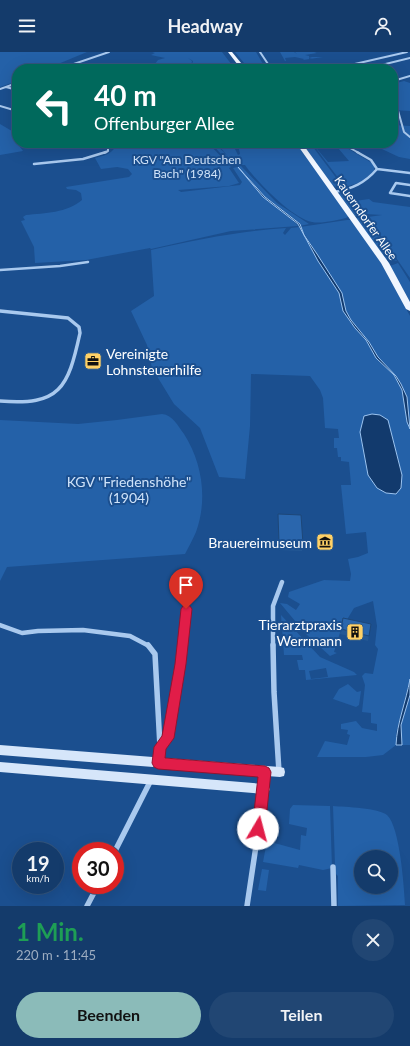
<!DOCTYPE html>
<html lang="de">
<head>
<meta charset="utf-8">
<style>
	body { margin:0; font-family:Lato,sans-serif; background:#214673; color:#f1f3f6; height:100vh; display:flex; flex-direction:column; font-size:15px; white-space:nowrap }
	* { box-sizing:border-box; margin:0 }
	p { font-size:13px; color:#9dadc1 }
	.icon { flex:none; width:22px; height:22px; fill:none; stroke:currentColor; stroke-width:2; stroke-linecap:round; stroke-linejoin:round }
	.map { position:relative; height:854px; overflow:hidden }
	.drawer { display:flex; flex-direction:column; background:#143b6b; flex:1 }
	.drawer>* { flex:none }
	.top-card { position:absolute; left:12px; top:12px; width:386px; height:84px; border-radius:16px; box-shadow:0 4px 16px #0002,0 0 0 1px #33557e; background:#00695c; color:#fff; overflow:hidden }
	.tools { position:absolute; left:354px; top:798px; display:grid; gap:8px }
	.tools a { display:grid; place-items:center; width:44px; height:44px; border-radius:50%; background:#143b6b; box-shadow:0 4px 16px #0002,0 0 0 1px #33557e; font-size:20px }
	.speed { position:absolute; left:12px; top:790px; display:flex; gap:8px; font-size:20px; font-weight:700; text-align:center }
	.speed>* { display:grid; place-content:center; width:52px; height:52px; border-radius:50%; background:#143b6b; box-shadow:0 4px 16px #0002,0 0 0 1px #33557e; line-height:1 }
	.speed small { font-size:10px; font-weight:400 }
	.speed .limit { border:6px solid #d22; background:#fff; color:#111 }
	.pin { position:absolute; display:grid; place-items:center; width:34px; height:34px; color:#fff; margin:-41px -17px; border-radius:50% 50% 50% 0; rotate:-45deg; box-shadow:0 0 4px #0007 }
	.pin .icon { rotate:45deg }
	.me { position:absolute; width:44px; margin:-22px; rotate:8deg; stroke-linejoin:round; filter:drop-shadow(0 0 3px #0008) }
	.turn { display:flex; align-items:center; gap:14px; height:84px; padding:0 16px; font-size:18px }
	.turn .icon { width:52px; height:52px; stroke-width:2.5 }
	.turn b { display:block; font-size:28px; line-height:34px }
	.round { display:grid; place-items:center; flex:none; width:42px; height:42px; border-radius:21px; background:#214673 }
	.headline { display:flex; align-items:center; justify-content:space-between; height:68px; padding:0 16px }
	h1 { font-size:24px; font-weight:700; line-height:30px; color:#1e9e55 }
	.action { display:flex; gap:8px; margin-top:auto; padding:8px 16px }
	.action a { flex:1; height:46px; border-radius:24px; background:#8bbbb9; color:#111; font-size:16px; font-weight:700; line-height:46px; text-align:center }
	.action a+a { background:#214673; color:#f1f3f6 }
	header { display:flex; justify-content:space-between; align-items:center; height:52px; padding:0 16px; background:#143b6b; font-size:18px; font-weight:700 }
	.map>svg:first-child { display:block }
	.green { fill:#2461a8; fill-rule:evenodd }
	.water { fill:#123a6d; stroke:#9cc4f0 }
	.lines { fill:none; stroke-linecap:round; stroke-linejoin:round }
	.street-far4 { stroke:#a9c9ee; stroke-width:2 }
	.street-far3 { stroke:#a9c9ee; stroke-width:2.5 }
	.street-far2 { stroke:#a9c9ee; stroke-width:3.5 }
	.street-far1 { stroke:#a9c9ee; stroke-width:4.5 }
	.street { stroke:#a9c9ee; stroke-width:5.5 }
	.secondary { fill:#d6e6fa; fill-rule:evenodd }
	.primary { fill:#f0f6ff; fill-rule:evenodd }
	.wall { fill:#245895 }
	.building { fill:#2a66ad; stroke:#1d4779 }
	.route { fill:#e11d48; stroke:#92132f }
	.labels { text-anchor:middle; dominant-baseline:central; stroke-width:4; stroke-linejoin:round; paint-order:stroke }
	.far-park-label { font-size:12px; fill:#cfe3fa; stroke:#1b4f8f }
	.far-street-label { font-size:12px; fill:#fff; stroke:#1b4f8f }
	.poi-label { font-size:14px; fill:#fff; stroke:#1b4f8f; text-anchor:end }
	.park-label { font-size:14px; fill:#cfe3fa; stroke:#1b4f8f }
</style>
</head>
<body>
<header><svg class="icon" aria-label="menu" viewBox="0 0 24 24"><path d="M4 6h16M4 12h16M4 18h16"/></svg>Headway<svg class="icon" aria-label="person" viewBox="0 0 24 24"><circle cx="12" cy="8" r="4"/><path d="M4 21q1-7 8-7t8 7"/></svg></header>
<div class="map">
<svg width="410" height="854" viewBox="0 0 410 854">
	<rect width="100%" height="100%" fill="#1b4f8f"/>
	<path class="green" d="M 0,0 L 87,0 L 46,17 L 17,17 L 17,29 L 0,35 Z
		M 152,0 L 222,0 L 235,17 L 191,17 L 193,9 L 188,6 L 192,9 L 190,17 L 151,17 L 158,8 L 165,6 L 151,3 L 155,1 Z
		M 235,0 L 256,0 L 263,12 L 260,13 L 267,13 L 271,16 L 249,17 Z
		M 280,0 L 294,0 L 297,2 L 295,0 L 314,0 L 317,1 L 305,3 L 309,4 L 309,7 L 312,6 L 309,5 L 323,5 L 303,8 L 304,7 L 295,5 L 285,6 L 286,9 L 285,9 Z
		M 404,29 L 410,31 L 410,59 L 393,58 L 393,32 Z
		M 0,72 L 17,82 L 17,86 L 14,87 L 23,99 L 0,103 Z
		M 393,73 L 410,74 L 410,107 L 399,105 L 369,91 L 393,91 Z
		M 124,91 L 208,91 L 231,115 L 229,116 L 239,131 L 229,134 L 178,138 L 181,140 L 240,133 L 242,130 L 233,116 L 241,114 L 277,151 L 309,172 L 300,174 L 300,172 L 265,145 L 239,115 L 263,145 L 288,163 L 298,174 L 231,179 L 151,197 L 150,196 L 86,208 L 35,211 L 34,195 L 21,169 L 25,168 L 23,165 L 26,163 C 45,161 67,161 82,148 L 81,141 L 76,138 L 67,137 L 66,135 L 129,125 L 132,122 L 128,117 L 117,115 L 101,117 L 95,106 C 102,104 111,103 115,95 L 113,92 Z
		M 211,91 L 214,91 L 228,104 L 216,91 L 224,91 L 235,97 L 238,103 L 240,102 L 239,97 L 227,91 L 296,91 L 349,164 L 346,166 C 336,168 322,172 312,170 C 293,167 256,129 245,113 L 231,113 Z
		M 302,91 L 310,91 L 343,135 L 338,136 L 332,133 Z
		M 312,91 L 328,110 L 349,109 L 338,96 L 335,96 L 347,96 L 372,111 L 374,114 L 374,119 L 361,130 L 345,135 Z
		M 345,139 L 364,162 L 364,164 L 355,164 L 339,142 Z
		M 369,147 L 373,150 L 410,155 L 410,226 L 368,165 L 382,163 L 366,162 L 355,149 Z
		M 366,165 L 397,209 L 385,207 L 356,166 Z
		M 347,168 L 351,168 L 380,209 L 410,264 L 410,371 L 407,356 L 407,345 L 401,332 L 396,324 L 378,305 L 369,290 L 351,268 L 346,259 L 343,243 L 300,175 Z
		M 299,175 L 339,241 L 343,254 L 355,276 L 366,288 L 376,306 L 394,323 L 402,338 L 407,370 L 410,377 L 410,627 L 396,681 L 396,693 L 383,703 L 366,705 L 317,705 L 325,689 L 347,693 L 350,683 L 347,682 L 348,678 L 341,677 L 341,672 L 356,669 L 362,676 L 377,679 L 377,672 L 371,671 L 371,661 L 362,660 L 365,633 L 362,624 L 365,621 L 373,622 L 378,597 L 375,593 L 377,574 L 373,549 L 354,556 L 345,571 L 343,571 L 334,600 L 337,601 L 330,604 L 306,582 L 280,551 L 287,552 L 296,558 L 300,552 L 288,545 L 289,540 L 324,528 L 350,529 L 351,522 L 348,507 L 358,505 L 368,501 L 366,480 L 346,482 L 341,433 L 351,433 L 349,410 L 341,409 L 341,405 L 338,405 L 337,396 L 334,396 L 334,386 L 339,386 L 338,377 L 325,376 L 323,346 L 320,338 L 310,324 L 251,322 L 250,374 L 245,427 L 219,425 L 200,376 L 174,352 L 152,316 L 147,293 L 131,259 L 154,244 L 151,198 C 196,188 240,179 286,176 L 283,181 L 285,183 L 291,176 ZM 388,368 L 402,423 L 368,423 L 360,380 Z
		M 398,211 L 410,230 L 410,250 L 390,214 Z
		M 162,362 C 173,363 178,374 184,382 C 202,410 208,447 196,480 C 193,487 189,494 185,502 L 7,515 L 0,529 L 0,368 L 78,372 L 117,368 Z
		M 281,563 L 320,605 L 354,620 L 357,623 L 306,628 L 305,618 L 299,618 L 297,608 L 303,608 L 302,603 L 284,603 ZM 326,616 L 328,625 L 311,627 L 309,619 Z
		M 348,632 L 357,640 L 361,639 L 359,653 L 356,655 L 333,647 L 339,637 Z
		M 410,643 L 410,693 L 402,693 L 401,673 Z
		M 293,753 L 330,754 L 332,816 L 323,818 L 299,813 L 298,816 L 263,810 L 267,789 L 300,798 L 301,783 L 306,784 L 307,776 L 289,772 L 290,757 Z
		M 333,754 C 345,755 379,756 387,763 C 400,775 404,835 405,853 L 338,854 L 338,824 L 335,821 L 335,813 ZM 361,805 L 391,805 L 391,835 L 361,835 Z
		M 262,817 L 269,818 L 266,839 L 258,838 Z"/>
	<path class="water" d="M 238,115 L 265,145 L 300,172 L 304,183 L 317,202 L 342,241 L 346,259 L 351,268 L 369,290 L 378,305 L 396,324 L 401,332 L 407,345 L 410,377 L 407,370 L 402,338 L 394,323 L 376,306 L 366,288 L 355,276 L 343,259 L 339,241 L 318,209 L 298,172 L 263,145 Z
		M 372,362 L 380,363 L 388,368 L 402,423 L 401,436 L 396,442 L 386,441 L 377,436 L 368,423 L 360,380 L 364,364 Z
		M 410,627 L 410,643 L 401,673 L 402,693 L 396,693 C 397,670 406,650 410,627 Z"/>
	<g class="lines">
		<path class="street-far4" d="M 260,0 L 268,12 L 281,17 L 346,14 L 407,0
			M 59,17 L 109,0
			M 365,17 L 410,6
			M 393,29 L 410,24
			M 6,35 L 17,38
			M 0,37 L 17,31
			M 0,54 L 17,59
			M 397,55 L 404,80 L 410,85
			M 341,91 L 359,101
			M 105,93 L 112,95 L 103,95 Z
			M 104,101 L 108,99 L 108,96"/>
		<path class="street-far3" d="M 34,112 L 83,107 L 106,100
			M 377,117 L 410,121
			M 410,133 L 396,131 L 390,141 L 410,144
			M 334,140 C 352,137 365,131 377,117 L 371,108 L 357,100
			M 0,218 L 60,214 L 88,210"/>
		<path class="street-far2" d="M 0,259 L 68,266 L 79,275 L 80,281 C 68,336 60,354 0,349"/>
		<path class="street-far1" d="M 0,573 L 22,581 L 38,579 L 83,578 L 130,584 L 149,594
			M 183,594 L 187,557
			M 273,594 L 273,554 L 282,530"/>
		<path class="street" d="M 148,593 L 155,602 L 160,695
			M 273,593 L 274,640 L 279,720
			M 158,710 L 160,695 L 168,687 L 183,593
			M 115,799 L 151,728
			M 333,815 L 334,854
			M 87,854 L 98,833
			M 247,854 L 263,747 L 265,720"/>
		<path class="secondary" d="M 0,693 L 280,715 L 284,716 L 285,720 L 284,724 L 280,725 L 0,703 Z
			M 0,710 L 264,732 L 268,733 L 270,737 L 268,741 L 264,742 L 0,720 Z"/>
		<path class="primary" d="M 228,0 L 232,0 L 246,17 L 241,17 Z
			M 296,91 L 302,91 L 389,211 L 410,250 L 410,259 L 406,257 L 381,211 Z"/>
	</g>
	<path class="wall" d="M 278,462 L 303,492 L 302,499 L 279,498 L 278,469 Z
		M 371,572 L 368,589 L 340,582 L 341,577 Z"/>
	<path class="building" d="M 278,462 L 301,463 L 303,492 L 279,491 Z
		M 343,566 L 371,572 L 369,584 L 341,577 Z"/>
	<path class="route" d="M 186,553 L 190,554 L 192,557 L 186,612 L 174,686 L 166,697 L 165,706 L 265,714 L 269,716 L 271,720 L 265,777 L 263,781 L 258,783 L 254,781 L 252,777 L 258,725 L 158,717 L 154,715 L 152,711 L 154,695 L 162,684 L 175,612 L 181,557 L 183,554 Z"/>
	<defs>
		<symbol id="office-square" viewBox="-11 -11 22 22"><rect x="-9" y="-9" width="18" height="18" rx="4" fill="#ffd166" stroke="#1b4f8f"/><path d="M-6-3h4V-5.5h4V-3h4V5H-6ZM-1-4.5V-3h2v-1.5ZM-6 0V1H6V0Z" fill="#111"/></symbol>
		<symbol id="museum-square" viewBox="-11 -11 22 22"><rect x="-9" y="-9" width="18" height="18" rx="4" fill="#ffd166" stroke="#1b4f8f"/><path d="M0-6L6-3V-2H-6V-3ZM-5-1h2V3h-2ZM-1-1h2V3h-2ZM3-1h2V3H3ZM-6 4H6V6H-6Z" fill="#111"/></symbol>
		<symbol id="building-square" viewBox="-11 -11 22 22"><rect x="-9" y="-9" width="18" height="18" rx="4" fill="#ffd166" stroke="#1b4f8f"/><path d="M-4-6H4V6H1V3H-1V6H-4ZM-2.5-4.3h1.7v1.8h-1.7ZM.8-4.3h1.7v1.8H.8ZM-2.5-1h1.7V.8h-1.7ZM.8-1h1.7V.8H.8Z" fill="#111"/></symbol>
	</defs>
	<g fill-rule="evenodd">
		<use href="#office-square" x="83" y="299" width="20" height="20"/>
		<use href="#museum-square" x="315" y="480" width="20" height="20"/>
		<use href="#building-square" x="345" y="570" width="20" height="20"/>
	</g>
	<g class="labels">
		<g class="far-park-label">
			<text x="187" y="107">KGV "Am Deutschen<tspan x="187" dy="14">Bach" (1984)</tspan></text>
		</g>
		<g class="far-street-label">
			<text transform="translate(366 166) rotate(55)">Kauerndorfer Allee</text>
		</g>
		<g class="poi-label">
			<text x="106" y="301" text-anchor="start">Vereinigte<tspan x="106" dy="16">Lohnsteuerhilfe</tspan></text>
			<text x="312" y="490">Brauereimuseum</text>
			<text x="342" y="572">Tierarztpraxis<tspan x="342" dy="16">Werrmann</tspan></text>
		</g>
		<g class="park-label">
			<text x="129" y="429">KGV "Friedenshöhe"<tspan x="129" dy="16">(1904)</tspan></text>
		</g>
	</g>
</svg>
<div class="tools">
<a><svg class="icon" aria-label="search" viewBox="0 0 24 24"><circle cx="10" cy="10" r="6"/><path d="M15 15l6 6"/></svg></a>
</div>
<div class="speed"><div>19<small>km/h</small></div><div class="limit">30</div></div>
<div class="pin" style="left:186px;top:557px;background:#d93025"><svg class="icon" aria-label="arrive" viewBox="0 0 24 24"><path d="M6 21V4h12l-3 4 3 4H6"/></svg></div>
<svg class="me" style="left:258px;top:777px" viewBox="-20 -20 40 40"><circle r="19" fill="#fff"/><path d="M0-13L10 11 0 6-10 11z" fill="#e11d48"/></svg>
<div class="top-card">
<div class="turn"><svg class="icon" aria-label="left" viewBox="0 0 24 24"><path d="M17 20v-9H6M10 6l-5 5 5 5"/></svg><div><b>40 m</b>Offenburger Allee</div></div>
</div>
</div>
<section class="drawer">
<div class="headline"><div><h1>1 Min.</h1><p>220 m · 11:45</p></div><a class="round"><svg class="icon" aria-label="close" viewBox="0 0 24 24"><path d="M6 6l12 12M18 6L6 18"/></svg></a></div>
<div class="action"><a>Beenden</a><a>Teilen</a></div>
</section>
</body>
</html>
